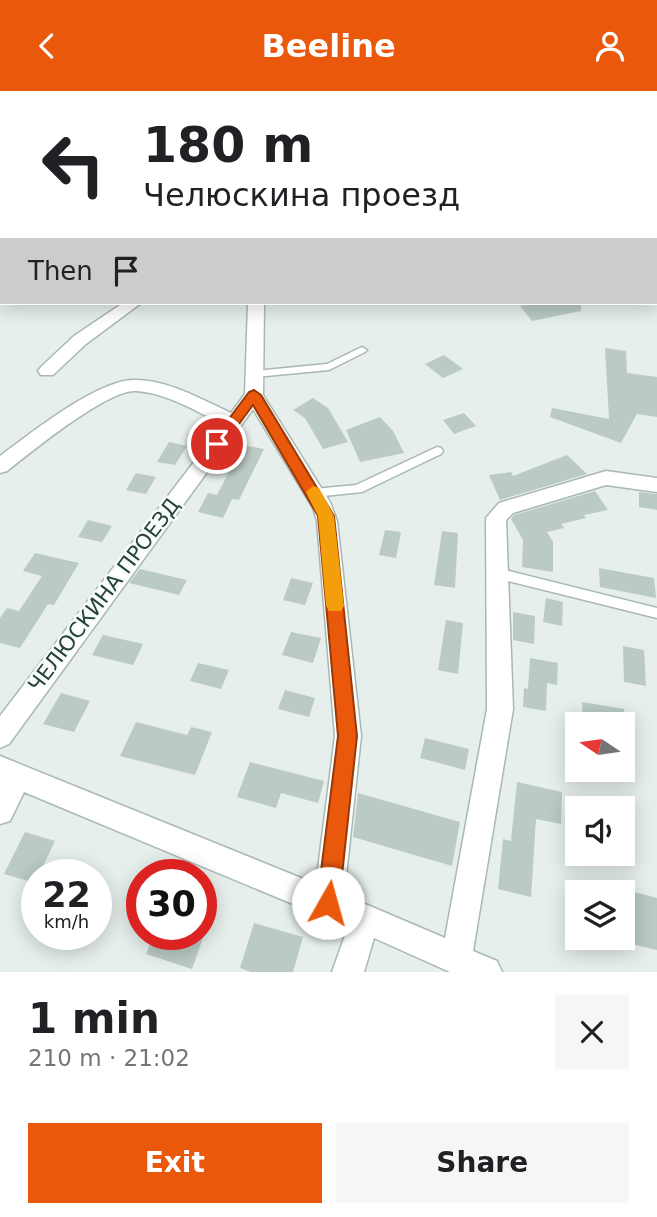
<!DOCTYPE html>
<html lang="en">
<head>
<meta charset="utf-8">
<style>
	body { margin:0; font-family:"DejaVu Sans",sans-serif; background:#f6f6f6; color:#202124; height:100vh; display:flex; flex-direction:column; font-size:26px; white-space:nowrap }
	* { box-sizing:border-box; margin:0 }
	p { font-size:23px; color:#757577 }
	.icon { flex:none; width:38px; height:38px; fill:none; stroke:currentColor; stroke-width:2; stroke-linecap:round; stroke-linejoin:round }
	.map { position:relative; height:881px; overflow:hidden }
	.side { display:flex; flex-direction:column; background:#fff; flex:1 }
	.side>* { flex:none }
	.guide { position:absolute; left:0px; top:0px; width:658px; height:214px; box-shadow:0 4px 18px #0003; background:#fff; color:#202124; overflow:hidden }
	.needle { width:46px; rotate:283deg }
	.buttons { position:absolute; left:565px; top:621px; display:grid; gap:14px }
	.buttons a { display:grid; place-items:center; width:70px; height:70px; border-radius:0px; background:#fff; box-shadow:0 4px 18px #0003; font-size:35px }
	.speed { position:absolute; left:21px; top:768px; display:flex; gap:14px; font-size:35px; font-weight:700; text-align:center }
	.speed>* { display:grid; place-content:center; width:91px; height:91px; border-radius:50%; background:#fff; box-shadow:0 4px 18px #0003; line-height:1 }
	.speed small { font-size:18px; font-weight:400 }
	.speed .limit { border:10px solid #d22; background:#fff; color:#111 }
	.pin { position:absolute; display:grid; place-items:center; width:60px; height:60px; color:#fff; margin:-30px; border:4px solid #fff; border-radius:50%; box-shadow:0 2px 7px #0007 }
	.me { position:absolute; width:77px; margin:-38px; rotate:7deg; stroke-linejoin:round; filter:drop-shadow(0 0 5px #0008) }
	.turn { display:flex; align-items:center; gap:24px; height:147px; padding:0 28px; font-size:32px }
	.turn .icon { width:91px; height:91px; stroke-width:2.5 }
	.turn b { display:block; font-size:49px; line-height:60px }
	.then { display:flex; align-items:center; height:66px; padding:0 28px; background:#0003; gap:14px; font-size:26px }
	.round { display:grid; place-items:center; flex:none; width:74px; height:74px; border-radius:0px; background:#f6f6f6 }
	.headline { display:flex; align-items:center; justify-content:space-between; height:119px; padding:0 28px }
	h1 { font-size:42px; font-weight:800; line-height:52px }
	.action { display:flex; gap:14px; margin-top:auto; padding:14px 28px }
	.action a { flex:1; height:80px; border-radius:0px; background:#ea580c; color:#fff; font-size:28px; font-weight:800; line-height:80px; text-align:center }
	.action a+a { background:#f6f6f6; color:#202124 }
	header { display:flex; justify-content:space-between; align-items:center; height:91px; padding:0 28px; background:#ea580c; color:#fff; font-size:32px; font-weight:800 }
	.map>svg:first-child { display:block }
	.building { fill:#bbcac4 }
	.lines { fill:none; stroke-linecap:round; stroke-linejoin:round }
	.service-casing { stroke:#a8b8b2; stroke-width:3 }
	.minor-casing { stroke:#a8b8b2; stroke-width:3 }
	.tertiary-casing { stroke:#a8b8b2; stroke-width:3 }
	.service { fill:#fff; fill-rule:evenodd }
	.minor { fill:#fff; fill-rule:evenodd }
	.tertiary { fill:#fff; fill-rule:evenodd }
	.route { fill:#ea580c; stroke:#983908; stroke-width:2 }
	.slow { fill:#f59e0b }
	.labels { text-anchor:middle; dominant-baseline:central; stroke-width:5; stroke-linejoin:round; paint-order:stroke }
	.street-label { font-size:21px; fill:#24423a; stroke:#f7fbf9 }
</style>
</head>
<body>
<header><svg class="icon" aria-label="back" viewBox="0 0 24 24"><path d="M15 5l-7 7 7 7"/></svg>Beeline<svg class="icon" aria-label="person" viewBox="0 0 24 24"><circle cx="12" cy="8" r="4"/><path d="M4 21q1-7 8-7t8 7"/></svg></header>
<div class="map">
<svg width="657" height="881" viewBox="0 0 657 881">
	<rect width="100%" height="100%" fill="#e6efeb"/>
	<path class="building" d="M 536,212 L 581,212 L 581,220 L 532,230 L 520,215 Z
		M 605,257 L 626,260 L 627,282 L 657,286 L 657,326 L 637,323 L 621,352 L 550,326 L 552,317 L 609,328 Z
		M 444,264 L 463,278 L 443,287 L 425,273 Z
		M 313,307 L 328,317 L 348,351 L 323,358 L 305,327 L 293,319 Z
		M 464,322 L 476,335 L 454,343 L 443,329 Z
		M 380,326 L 393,340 L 404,362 L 360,371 L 346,339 Z
		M 169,351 L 187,355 L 175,374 L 157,371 Z
		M 243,354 L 264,358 L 239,409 L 232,408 L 223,427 L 198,421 L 208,402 L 217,404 Z
		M 567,364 L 587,383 L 500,409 L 489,384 L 511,381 L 513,385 Z
		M 136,382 L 156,386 L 146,403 L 126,399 Z
		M 595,400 L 608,419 L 584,424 L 586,427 L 561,433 L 564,437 L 547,441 L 553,451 L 553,481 L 522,476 L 523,449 L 511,428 L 514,424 Z
		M 639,401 L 657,403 L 657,419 L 639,416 Z
		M 88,429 L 112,435 L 102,451 L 78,446 Z
		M 385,439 L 401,441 L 396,467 L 379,464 Z
		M 442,440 L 458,442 L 455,497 L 434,494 Z
		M 35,462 L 79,472 L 54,514 L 48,513 L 20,557 L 0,552 L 0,527 L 7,517 L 19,520 L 42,485 L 23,480 Z
		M 599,477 L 654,487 L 656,507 L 600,496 Z
		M 140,478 L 187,489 L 179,504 L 129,492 Z
		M 291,487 L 313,492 L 305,514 L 283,509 Z
		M 546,507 L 563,511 L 562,535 L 543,531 Z
		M 513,521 L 535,525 L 534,553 L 513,549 Z
		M 446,529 L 463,532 L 458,583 L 438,579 Z
		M 291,541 L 321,547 L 313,572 L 282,564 Z
		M 103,544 L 143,553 L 133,574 L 92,564 Z
		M 623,555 L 644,559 L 646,595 L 624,591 Z
		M 530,567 L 558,572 L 557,594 L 547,592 L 546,620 L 523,616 L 524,597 L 528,598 Z
		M 198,572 L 229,579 L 221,598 L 190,590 Z
		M 285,599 L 315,607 L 309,626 L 278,618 Z
		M 61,602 L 90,610 L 74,641 L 43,633 Z
		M 582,611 L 624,618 L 625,634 L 583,634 Z
		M 136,631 L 187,644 L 191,636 L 212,641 L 195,684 L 120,665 Z
		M 425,647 L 469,658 L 465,679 L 420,667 Z
		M 250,671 L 324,690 L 318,712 L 281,702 L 276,717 L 237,706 Z
		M 517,691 L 562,701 L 561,733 L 536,728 L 531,806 L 498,798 L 503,748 L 511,750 Z
		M 358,702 L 460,731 L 452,775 L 353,746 Z
		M 25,741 L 55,750 L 35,792 L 4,783 Z
		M 623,798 L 657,807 L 657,859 L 623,851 Z
		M 254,832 L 303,846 L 293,881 L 251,881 L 240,877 Z
		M 154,844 L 204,844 L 192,878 L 146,863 Z"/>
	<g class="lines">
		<defs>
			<path id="service" d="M 0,57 L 2,57 L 0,62 Z
				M 362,256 L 367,259 L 365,261 L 329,279 L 255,286 L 250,283 L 255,280 L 327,273 Z
				M 437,356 L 441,357 L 443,360 L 441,363 L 362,401 L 314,406 L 308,402 L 314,398 L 356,394 Z
				M 497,477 L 657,517 L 657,527 L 492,486 L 491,482 L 492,478 Z"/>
			<path id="minor" d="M 0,0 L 5,2 L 2,2 L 2,9 Z
				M 255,0 L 266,0 L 267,2 L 256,2 Z
				M 561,0 L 577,0 L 560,2 Z
				M 0,136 L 2,136 L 2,144 L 0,144 Z
				M 656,165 L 657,165 L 657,173 L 656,173 Z
				M 123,212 L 141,212 L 86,253 L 53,284 L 41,284 L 38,280 L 41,276 L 74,245 Z
				M 248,212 L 264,212 L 263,304 L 330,411 L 337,430 L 361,645 L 344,804 L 445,847 L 487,618 L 486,427 L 499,412 L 606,380 L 657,387 L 657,401 L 606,394 L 513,422 L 506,429 L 513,618 L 473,860 L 497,870 L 502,881 L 450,881 L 374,847 L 364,881 L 332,881 L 348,836 L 24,701 L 10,730 L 0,733 L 0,665 L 316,793 L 335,645 L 317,430 L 313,417 L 253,318 L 9,653 L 0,657 L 0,625 L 223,333 C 195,320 167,302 136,300 C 108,298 31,361 7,380 L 0,382 L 0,365 C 30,343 98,288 135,289 C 168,289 201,308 231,322 L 245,303 Z"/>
			<path id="tertiary" d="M 516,0 L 529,0 L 530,2 L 517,2 Z
				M 656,72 L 657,72 L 657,81 L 656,81 Z"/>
		</defs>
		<use href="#service" class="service-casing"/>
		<use href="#minor" class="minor-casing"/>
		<use href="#tertiary" class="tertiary-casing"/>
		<use href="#service" class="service"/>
		<use href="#minor" class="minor"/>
		<use href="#tertiary" class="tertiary"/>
	</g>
	<path class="route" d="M 254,299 L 261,304 L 334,425 L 357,645 L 339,812 L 336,820 L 328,824 L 320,820 L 317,812 L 338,645 L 318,425 L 253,314 L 222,356 L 212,356 L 210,353 L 249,301 Z"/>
	<path class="slow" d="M 313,395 L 319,397 L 334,425 L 344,515 L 341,520 L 329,520 L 326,515 L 318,425 L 306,401 Z"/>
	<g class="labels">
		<g class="street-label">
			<text transform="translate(104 504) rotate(-53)">ЧЕЛЮСКИНА ПРОЕЗД</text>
		</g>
	</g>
</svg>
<div class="buttons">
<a><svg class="needle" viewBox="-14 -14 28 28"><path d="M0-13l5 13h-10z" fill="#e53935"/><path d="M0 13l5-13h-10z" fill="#757577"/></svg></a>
<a><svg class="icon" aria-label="sound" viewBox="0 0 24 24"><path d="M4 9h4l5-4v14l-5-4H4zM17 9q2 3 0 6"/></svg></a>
<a><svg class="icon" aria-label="layers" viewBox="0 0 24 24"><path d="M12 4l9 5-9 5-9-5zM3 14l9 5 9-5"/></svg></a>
</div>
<div class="speed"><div>22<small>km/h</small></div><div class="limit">30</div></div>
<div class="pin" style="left:217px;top:353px;background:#d93025"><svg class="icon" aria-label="arrive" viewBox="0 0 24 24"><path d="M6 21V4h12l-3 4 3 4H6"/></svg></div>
<svg class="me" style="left:328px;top:812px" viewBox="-20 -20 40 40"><circle r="19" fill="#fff"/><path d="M0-13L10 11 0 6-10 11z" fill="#ea580c"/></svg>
<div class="guide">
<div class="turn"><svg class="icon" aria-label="left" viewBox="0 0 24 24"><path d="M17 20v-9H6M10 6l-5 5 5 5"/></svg><div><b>180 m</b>Челюскина проезд</div></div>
<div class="then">Then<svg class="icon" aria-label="arrive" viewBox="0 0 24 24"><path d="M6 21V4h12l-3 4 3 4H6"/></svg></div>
</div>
</div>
<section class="side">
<div class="headline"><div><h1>1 min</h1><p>210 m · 21:02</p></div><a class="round"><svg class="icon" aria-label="close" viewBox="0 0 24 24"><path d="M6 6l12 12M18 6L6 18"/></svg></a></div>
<div class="action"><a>Exit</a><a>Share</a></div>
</section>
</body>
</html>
